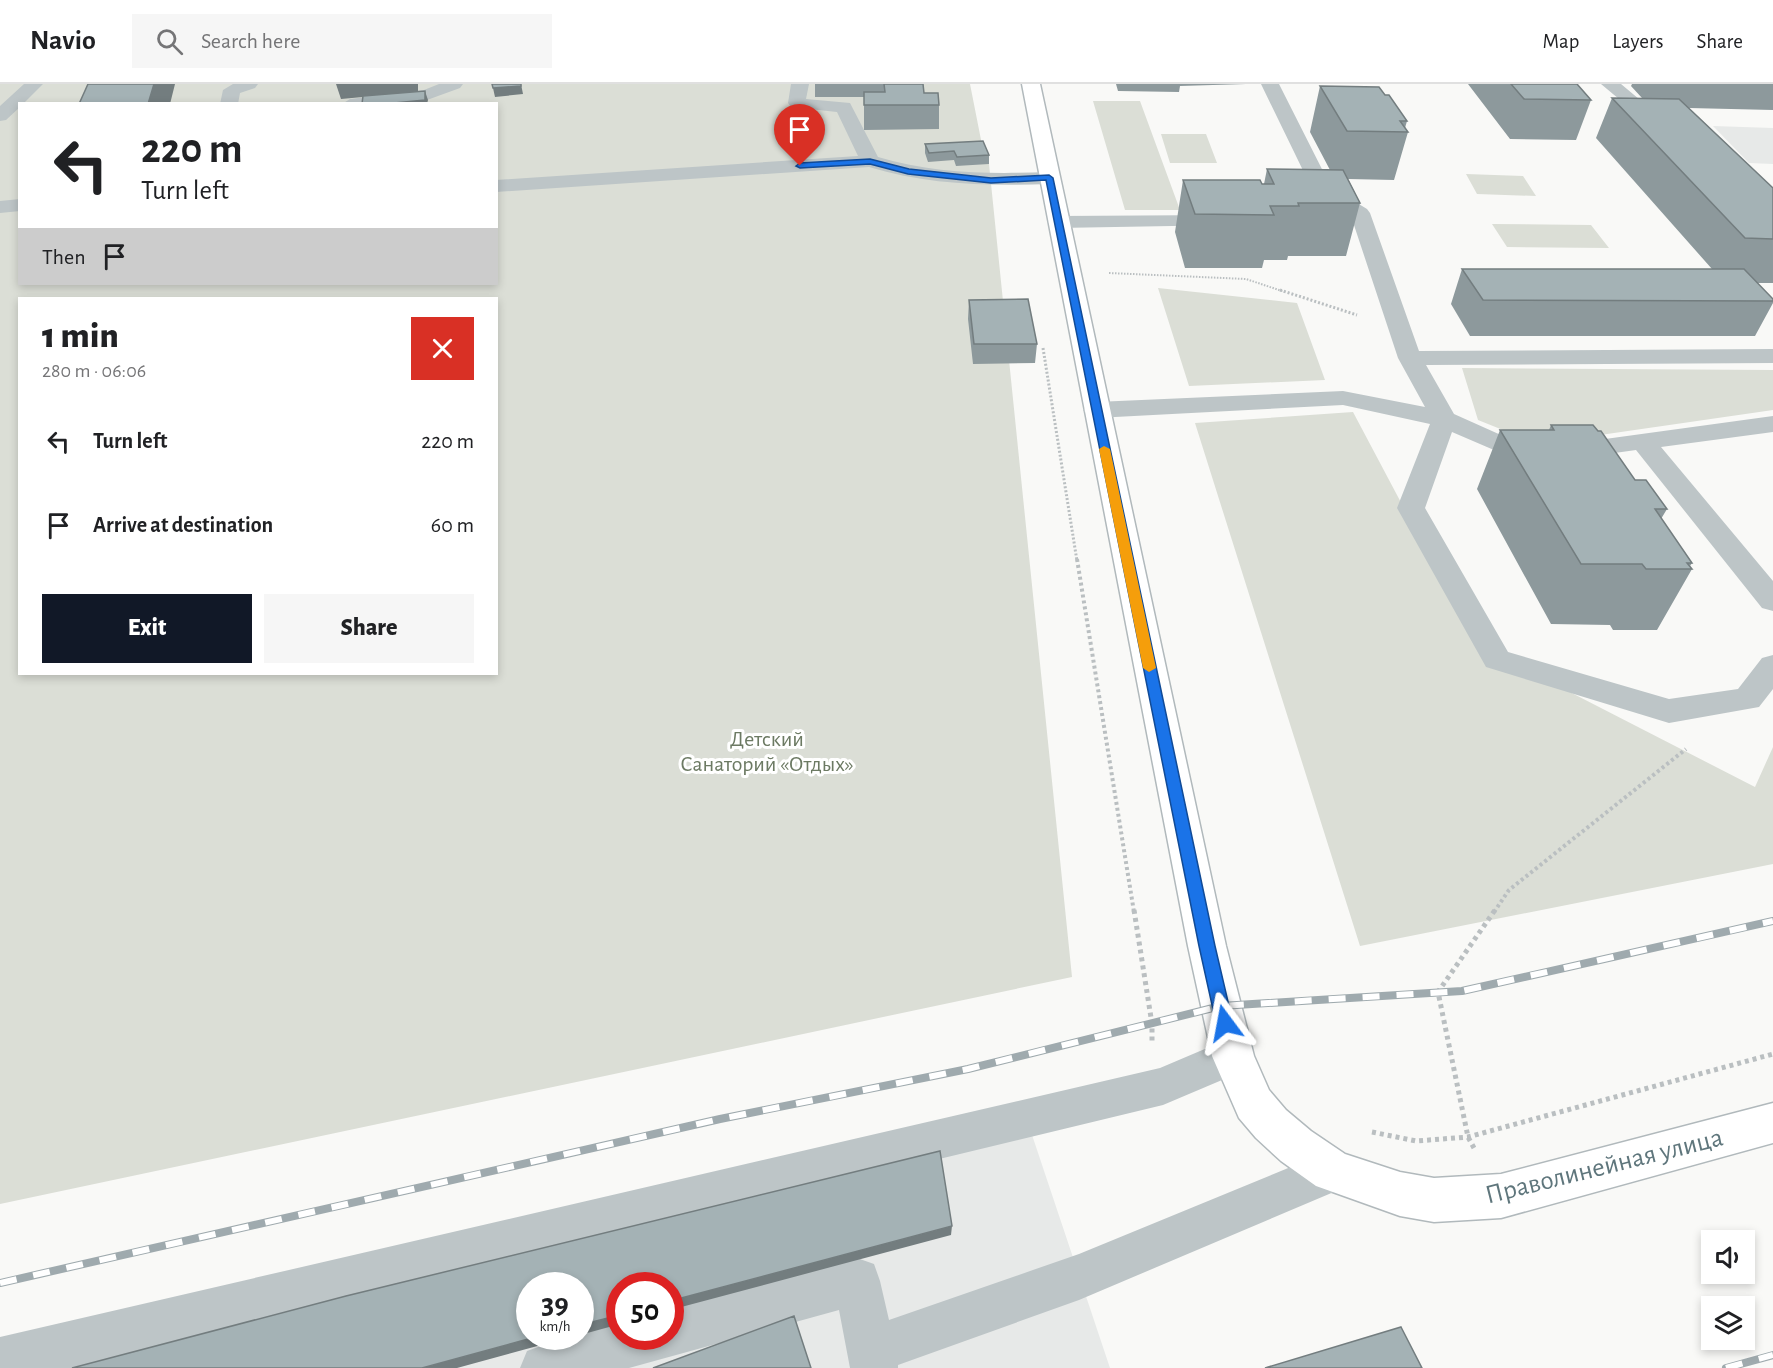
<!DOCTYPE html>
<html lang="en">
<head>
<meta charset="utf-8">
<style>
	body { margin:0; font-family:"Alegreya Sans",sans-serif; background:#f6f6f6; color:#202124; height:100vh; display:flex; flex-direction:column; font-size:22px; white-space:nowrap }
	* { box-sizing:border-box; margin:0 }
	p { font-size:20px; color:#757577 }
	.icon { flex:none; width:33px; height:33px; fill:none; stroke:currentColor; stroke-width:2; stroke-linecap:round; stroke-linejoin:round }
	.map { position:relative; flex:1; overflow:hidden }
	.panel { position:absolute; left:18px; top:213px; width:480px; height:378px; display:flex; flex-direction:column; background:#fff; border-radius:0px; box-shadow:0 3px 9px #0003 }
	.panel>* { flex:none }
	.guide { position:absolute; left:18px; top:18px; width:480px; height:183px; border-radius:0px; box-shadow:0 3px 9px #0003; background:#fff; color:#202124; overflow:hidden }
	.tools { position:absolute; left:1701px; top:1146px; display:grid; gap:12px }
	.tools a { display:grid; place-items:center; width:54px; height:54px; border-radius:0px; background:#fff; box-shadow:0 3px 9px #0003; font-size:30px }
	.speed { position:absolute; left:516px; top:1188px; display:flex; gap:12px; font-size:30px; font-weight:700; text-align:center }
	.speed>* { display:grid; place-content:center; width:78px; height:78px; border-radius:50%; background:#fff; box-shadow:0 3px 9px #0003; line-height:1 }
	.speed small { font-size:15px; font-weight:400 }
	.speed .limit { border:9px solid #d22; background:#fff; color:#111 }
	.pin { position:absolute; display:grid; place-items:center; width:51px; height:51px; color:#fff; margin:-62px -26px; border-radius:50% 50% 50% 0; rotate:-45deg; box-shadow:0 0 6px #0007 }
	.pin .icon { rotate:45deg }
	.me { position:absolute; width:66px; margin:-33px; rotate:347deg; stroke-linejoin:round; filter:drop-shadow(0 0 4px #0008) }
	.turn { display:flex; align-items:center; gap:21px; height:126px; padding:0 24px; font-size:27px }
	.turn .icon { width:78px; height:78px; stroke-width:2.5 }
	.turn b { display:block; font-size:42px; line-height:51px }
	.then { display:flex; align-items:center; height:57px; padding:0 24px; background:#0003; gap:12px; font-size:22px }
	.round { display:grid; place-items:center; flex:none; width:63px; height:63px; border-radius:0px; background:#f6f6f6 }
	.summary { display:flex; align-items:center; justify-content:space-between; height:102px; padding:0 24px }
	h1 { font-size:36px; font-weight:800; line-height:45px }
	.cta { display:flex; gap:12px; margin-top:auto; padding:12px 24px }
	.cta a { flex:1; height:69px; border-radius:0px; background:#111827; color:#fff; font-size:24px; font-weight:800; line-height:69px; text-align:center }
	.cta a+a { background:#f6f6f6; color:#202124 }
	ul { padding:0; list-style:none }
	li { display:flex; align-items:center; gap:18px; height:84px; padding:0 24px }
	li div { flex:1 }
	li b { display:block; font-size:22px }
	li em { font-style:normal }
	header { display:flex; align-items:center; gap:36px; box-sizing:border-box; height:84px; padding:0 30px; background:#fff; border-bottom:2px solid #e0e0e0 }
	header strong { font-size:28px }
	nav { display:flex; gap:33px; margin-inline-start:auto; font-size:21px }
	.search { width:420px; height:54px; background:#f6f6f6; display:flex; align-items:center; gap:15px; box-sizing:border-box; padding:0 21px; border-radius:0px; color:#757577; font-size:22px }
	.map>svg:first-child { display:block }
	.built { fill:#e7e9e8; fill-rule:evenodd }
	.green { fill:#dbded6; fill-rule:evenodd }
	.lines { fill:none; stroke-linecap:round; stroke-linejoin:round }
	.major-casing { stroke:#b1b9bc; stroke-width:3 }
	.path-far3 { stroke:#babfc1; stroke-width:2; stroke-dasharray:1.5 1.5; stroke-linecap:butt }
	.path-far2 { stroke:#babfc1; stroke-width:3; stroke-dasharray:2 2; stroke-linecap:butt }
	.path-far1 { stroke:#babfc1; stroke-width:4; stroke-dasharray:3 3; stroke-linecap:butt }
	.path { stroke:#babfc1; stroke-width:5; stroke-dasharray:4 4; stroke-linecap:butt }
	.minor { fill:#bdc5c7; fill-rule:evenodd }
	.major { fill:#fff; fill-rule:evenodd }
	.rail-casing { stroke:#9faaae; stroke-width:8 }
	.rail { stroke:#fff; stroke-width:6; stroke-dasharray:17; stroke-linecap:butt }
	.wall { fill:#8d999c }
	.shaded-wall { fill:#737d7f }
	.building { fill:#a4b2b5; stroke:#737d7f; stroke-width:1.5 }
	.route { fill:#1a73e8; stroke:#114b97; stroke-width:1.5 }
	.slow { fill:#f59e0b }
	.labels { text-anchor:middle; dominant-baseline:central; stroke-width:6; stroke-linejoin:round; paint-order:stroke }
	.park-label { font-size:22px; fill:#6c7a63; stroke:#fff }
	.near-street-label { font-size:27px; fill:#5f767c; stroke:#fff }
</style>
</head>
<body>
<header>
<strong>Navio</strong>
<div class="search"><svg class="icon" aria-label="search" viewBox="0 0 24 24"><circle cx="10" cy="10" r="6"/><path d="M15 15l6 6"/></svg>Search here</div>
<nav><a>Map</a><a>Layers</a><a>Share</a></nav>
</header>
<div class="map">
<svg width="1773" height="1284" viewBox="0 0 1773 1284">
	<rect width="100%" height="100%" fill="#f9f9f7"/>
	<path class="built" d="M 1713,42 L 1773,44 L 1773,80 L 1749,79 Z
		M 1024,1027 L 1110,1284 L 47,1284 ZM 530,1202 L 580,1202 L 580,1252 L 530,1252 ZM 620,1202 L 670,1202 L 670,1252 L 620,1252 Z"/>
	<path class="green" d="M 0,0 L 970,0 L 983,66 L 989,80 L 1072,893 L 0,1120 ZM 20,20 L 496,20 L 496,200 L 20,200 ZM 20,214 L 496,214 L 496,590 L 20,590 Z
		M 1093,17 L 1140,17 L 1180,126 L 1125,126 Z
		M 1161,50 L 1206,50 L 1217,79 L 1170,79 Z
		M 1466,90 L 1523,92 L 1536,112 L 1477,110 Z
		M 1492,140 L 1591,141 L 1609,164 L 1507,163 Z
		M 1158,204 L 1297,219 L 1325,296 L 1189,302 Z
		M 1462,284 L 1773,286 L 1773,326 L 1538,360 L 1478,336 Z
		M 1353,328 L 1476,560 L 1755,703 L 1773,663 L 1773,780 L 1360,862 L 1195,339 Z"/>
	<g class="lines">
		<defs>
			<path id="major" d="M 1022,0 L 1040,0 L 1226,862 L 1254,972 L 1269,1006 L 1286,1026 L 1311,1047 L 1345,1070 L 1400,1088 L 1434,1094 L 1501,1090 L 1773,1019 L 1773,1059 L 1501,1134 L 1434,1138 L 1400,1132 L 1316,1102 L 1281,1077 L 1256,1054 L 1239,1034 L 1212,972 L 1188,862 Z"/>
		</defs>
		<use href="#major" class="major-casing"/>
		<path class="path-far3" d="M 1109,189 L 1246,195 L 1285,208"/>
		<path class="path-far2" d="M 1280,206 L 1357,231
			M 1043,264 L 1077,477"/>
		<path class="path-far1" d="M 1077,475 L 1134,828
			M 1494,828 L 1509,806 L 1686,665"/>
		<path class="path" d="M 1134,826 L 1152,940 L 1152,959
			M 1372,1048 L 1416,1057 L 1468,1053 L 1773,970
			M 1474,1064 L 1468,1053 L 1438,908 L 1495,826"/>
		<path class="minor" d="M 24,0 L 43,0 L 23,20 L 20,20 L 20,23 L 6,36 L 0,37 L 0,22 Z
			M 233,0 L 258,0 L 255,4 L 240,9 L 238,20 L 220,20 L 223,6 Z
			M 439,0 L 463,0 L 460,4 L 427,16 L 399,20 L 342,20 L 350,15 L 424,6 Z
			M 791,0 L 809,0 L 806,15 L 850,19 L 878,73 C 934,90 991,90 1049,88 L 1056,90 L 1059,94 L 1056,98 L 1049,100 C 988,102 928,101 869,83 L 496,108 L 496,96 L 858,72 L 837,28 L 791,23 L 788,19 Z
			M 1261,0 L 1279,0 L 1331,103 L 1367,125 L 1370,129 L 1419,267 L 1773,265 L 1773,279 L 1426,281 L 1454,330 L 1532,365 L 1773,332 L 1773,348 L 1661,363 L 1773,497 L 1773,527 L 1762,524 L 1636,366 L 1529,381 L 1452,348 L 1425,424 L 1508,568 L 1669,615 L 1738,605 L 1762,574 L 1773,571 L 1773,605 L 1759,623 L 1669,639 L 1486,583 L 1397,424 L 1430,340 L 1343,321 L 1096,334 L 1087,331 L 1083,326 L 1087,321 L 1096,318 L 1343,307 L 1425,323 L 1398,274 L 1351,132 L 1316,111 L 1313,107 Z
			M 1601,0 L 1621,0 L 1670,41 L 1667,45 L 1655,45 Z
			M 20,115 L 20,127 L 0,129 L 0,117 Z
			M 1222,131 L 1229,133 L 1232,137 L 1229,141 L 1058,144 L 1051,142 L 1048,138 L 1051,134 L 1058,132 Z
			M 1233,953 L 1248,959 L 1254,972 L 1248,985 L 1163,1021 L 72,1284 L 0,1284 L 0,1253 L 1160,984 Z
			M 1332,1066 L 1348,1072 L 1354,1087 L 1348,1102 L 1079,1216 L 898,1281 L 898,1284 L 850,1284 L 839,1226 L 629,1284 L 520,1284 L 527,1267 L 569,1252 L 580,1252 L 580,1249 L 620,1238 L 620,1252 L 670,1252 L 670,1225 L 857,1174 L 874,1180 L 880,1197 L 889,1236 L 1079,1170 Z"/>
		<use href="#major" class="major"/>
		<defs>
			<path id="rail" d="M 0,1199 L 720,1035 L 968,985 L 1221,922 L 1462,907 L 1773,837
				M 1726,1284 L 1773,1271"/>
		</defs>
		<use href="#rail" class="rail-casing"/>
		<use href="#rail" class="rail"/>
	</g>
	<path class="wall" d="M 815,0 L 923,0 L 924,9 L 939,21 L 939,45 L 864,46 L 864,13 L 815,13 Z
		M 1116,0 L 1246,0 L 1180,2 L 1179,8 L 1118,7 Z
		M 1468,0 L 1577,0 L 1591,16 L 1576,56 L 1510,55 Z
		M 1632,0 L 1773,0 L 1773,26 L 1689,24 L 1773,104 L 1773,199 L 1757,199 L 1773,215 L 1773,219 L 1755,252 L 1470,252 L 1451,220 L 1462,185 L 1712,185 L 1596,54 L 1612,14 L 1642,14 L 1631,2 Z
		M 1320,2 L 1385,11 L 1407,37 L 1405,44 L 1408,48 L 1394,96 L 1348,95 L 1360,119 L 1346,172 L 1288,172 L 1287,176 L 1264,176 L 1262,184 L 1185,184 L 1175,148 L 1183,96 L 1264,100 L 1267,85 L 1330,86 L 1310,48 Z
		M 925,60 L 989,71 L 989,80 L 956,82 L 954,76 L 928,78 L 925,69 Z
		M 969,216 L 1037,260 L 1035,279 L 973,280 L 968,235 Z
		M 1551,341 L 1635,396 L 1667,425 L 1661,435 L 1692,479 L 1690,482 L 1692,485 L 1657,546 L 1613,546 L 1610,541 L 1551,540 L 1477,405 L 1500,346 L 1549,346 Z"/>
	<path class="shaded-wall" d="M 154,0 L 175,0 L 170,20 L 148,20 Z
		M 336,0 L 418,0 L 418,8 L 341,15 Z
		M 521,0 L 523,10 L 495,13 L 493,4 Z
		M 425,7 L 428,16 L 427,20 L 384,20 Z
		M 952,1142 L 951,1151 L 670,1226 L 670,1217 Z
		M 620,1231 L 620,1240 L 580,1251 L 580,1241 Z
		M 539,1252 L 574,1252 L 457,1284 L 422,1284 Z"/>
	<path class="building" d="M 88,0 L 154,0 L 148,20 L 79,20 Z
		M 492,0 L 521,0 L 521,2 L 493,4 Z
		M 884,0 L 923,0 L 924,9 L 938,9 L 939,21 L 864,21 L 864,8 L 885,8 Z
		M 1511,0 L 1577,0 L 1591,16 L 1524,15 Z
		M 1320,2 L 1379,3 L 1385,11 L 1389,11 L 1407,37 L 1400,37 L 1408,48 L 1347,47 Z
		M 425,7 L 425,16 L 384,20 L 362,20 L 363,12 Z
		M 1612,14 L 1679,15 L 1773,104 L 1773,155 L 1745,154 Z
		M 983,57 L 989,71 L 957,73 L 954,67 L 929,69 L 925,60 Z
		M 1267,85 L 1343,86 L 1360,119 L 1298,119 L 1299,122 L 1270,122 L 1274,131 L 1195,130 L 1183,96 L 1260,96 L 1262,100 L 1274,100 Z
		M 1462,185 L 1744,185 L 1773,215 L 1773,217 L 1483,216 Z
		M 1028,215 L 1037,260 L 974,260 L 969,216 Z
		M 1551,341 L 1593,341 L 1598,347 L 1601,347 L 1635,396 L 1646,396 L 1667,425 L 1655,425 L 1692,479 L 1687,479 L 1692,485 L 1646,485 L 1642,480 L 1581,480 L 1500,346 L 1554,346 Z
		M 940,1067 L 952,1142 L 670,1217 L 670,1202 L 620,1202 L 620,1231 L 580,1241 L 580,1202 L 530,1202 L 530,1252 L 539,1252 L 422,1284 L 72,1284 L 346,1212 Z
		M 794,1232 L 811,1284 L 653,1284 Z
		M 1401,1243 L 1422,1284 L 1265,1284 Z"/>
	<path class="route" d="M 870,75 L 909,85 L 991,94 L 1049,91 L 1053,94 L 1215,862 L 1233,939 L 1231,944 L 1225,946 L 1219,944 L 1216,939 L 1199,862 L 1046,96 L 991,99 L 908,90 L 870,80 L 800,84 L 796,82 L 800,79 Z"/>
	<path class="slow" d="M 1104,362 L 1110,365 L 1156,584 L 1149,588 L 1143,584 L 1099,365 Z"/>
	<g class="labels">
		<g class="park-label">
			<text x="767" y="655">Детский<tspan x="767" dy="25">Санаторий «Отдых»</tspan></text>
		</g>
		<g class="near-street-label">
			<text transform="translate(1604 1082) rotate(-14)">Праволинейная улица</text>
		</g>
	</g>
</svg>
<div class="tools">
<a><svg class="icon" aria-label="sound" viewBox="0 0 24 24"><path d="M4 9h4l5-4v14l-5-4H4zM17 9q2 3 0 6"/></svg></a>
<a><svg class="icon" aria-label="layers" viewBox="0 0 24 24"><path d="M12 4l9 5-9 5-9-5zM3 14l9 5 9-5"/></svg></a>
</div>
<div class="speed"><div>39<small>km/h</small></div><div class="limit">50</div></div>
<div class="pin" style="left:800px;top:82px;background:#d93025"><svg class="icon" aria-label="arrive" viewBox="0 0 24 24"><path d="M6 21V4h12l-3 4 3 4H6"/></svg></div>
<svg class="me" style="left:1225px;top:939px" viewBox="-20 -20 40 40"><path d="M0-17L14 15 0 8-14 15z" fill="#1a73e8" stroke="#fff" stroke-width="4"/></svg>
<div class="guide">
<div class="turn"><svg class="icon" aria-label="left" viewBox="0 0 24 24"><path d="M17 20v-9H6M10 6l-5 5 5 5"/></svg><div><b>220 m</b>Turn left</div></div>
<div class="then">Then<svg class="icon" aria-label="arrive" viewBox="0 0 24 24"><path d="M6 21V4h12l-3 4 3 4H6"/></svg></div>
</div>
<section class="panel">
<div class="summary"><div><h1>1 min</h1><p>280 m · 06:06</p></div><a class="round" style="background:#d93025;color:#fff"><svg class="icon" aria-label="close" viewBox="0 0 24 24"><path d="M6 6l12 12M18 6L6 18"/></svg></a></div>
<ul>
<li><svg class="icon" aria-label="left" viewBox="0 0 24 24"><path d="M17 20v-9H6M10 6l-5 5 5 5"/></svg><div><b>Turn left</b></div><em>220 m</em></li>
<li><svg class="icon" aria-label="arrive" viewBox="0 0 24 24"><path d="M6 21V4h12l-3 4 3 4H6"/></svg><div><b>Arrive at destination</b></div><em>60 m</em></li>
</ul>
<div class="cta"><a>Exit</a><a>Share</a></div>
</section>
</div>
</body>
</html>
